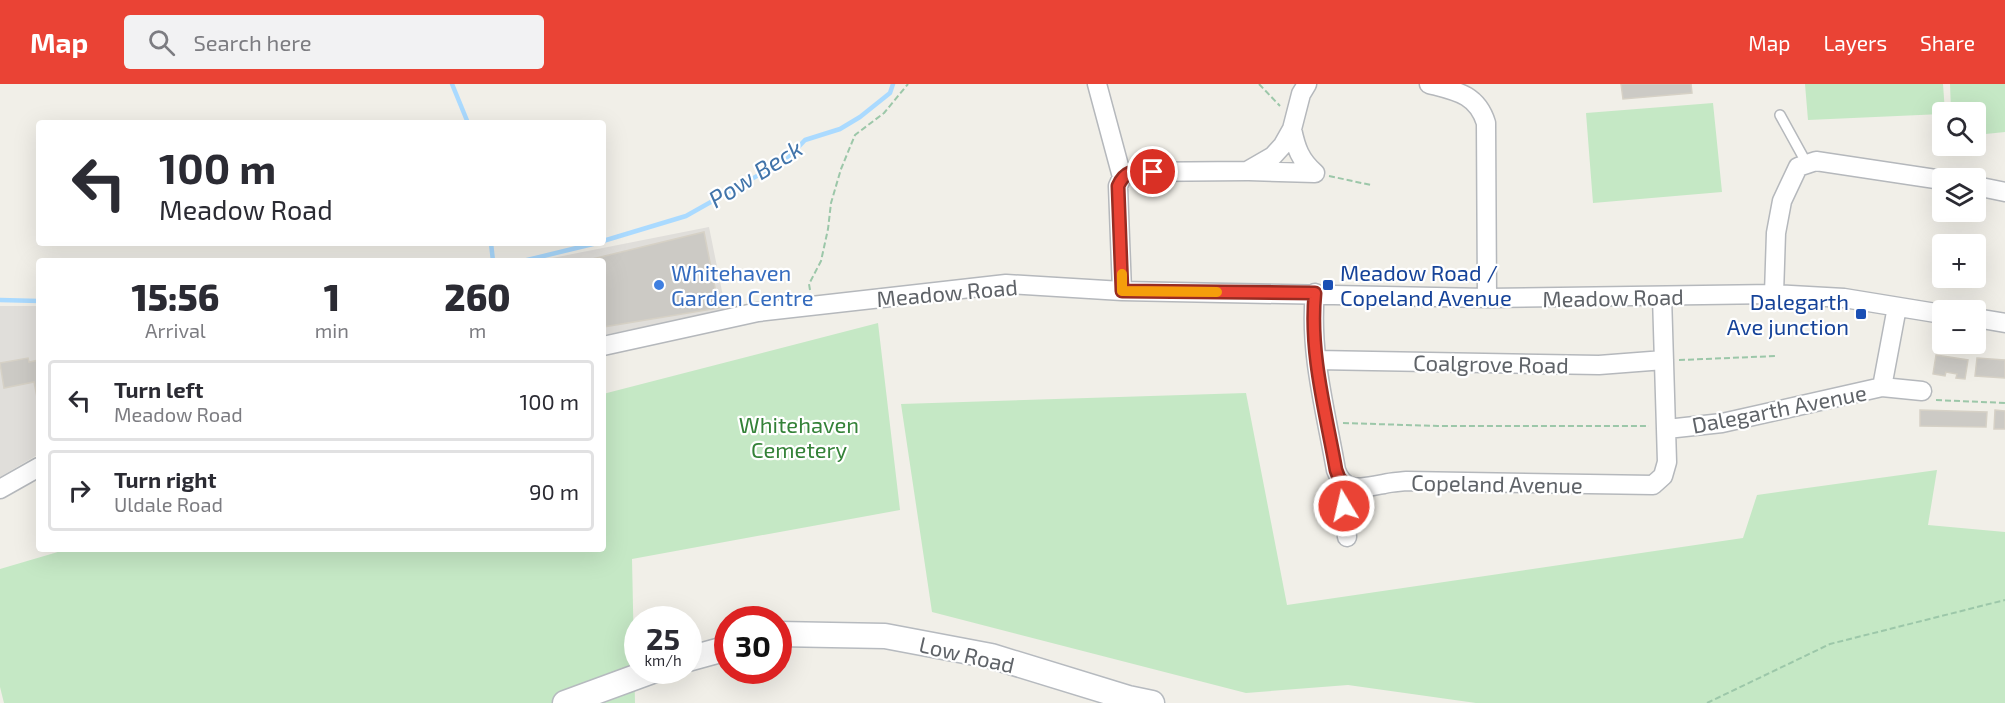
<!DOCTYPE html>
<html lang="en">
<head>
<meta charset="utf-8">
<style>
	body { margin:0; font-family:"Exo 2",sans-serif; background:#f2f2f3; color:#2b2b33; height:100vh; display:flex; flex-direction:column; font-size:22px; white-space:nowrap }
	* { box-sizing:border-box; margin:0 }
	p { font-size:20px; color:#7c7c81 }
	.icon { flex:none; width:33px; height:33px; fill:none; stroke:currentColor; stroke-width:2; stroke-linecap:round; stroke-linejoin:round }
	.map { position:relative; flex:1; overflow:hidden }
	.side { position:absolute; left:36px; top:174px; width:570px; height:294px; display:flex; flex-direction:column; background:#fff; border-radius:6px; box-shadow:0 6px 24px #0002 }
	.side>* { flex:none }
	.top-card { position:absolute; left:36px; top:36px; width:570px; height:126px; border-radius:6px; box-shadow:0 6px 24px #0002; background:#fff; color:#2b2b33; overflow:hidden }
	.fabs { position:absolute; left:1932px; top:18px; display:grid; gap:12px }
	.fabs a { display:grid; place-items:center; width:54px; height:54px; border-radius:6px; background:#fff; box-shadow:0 6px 24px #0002; font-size:30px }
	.speed { position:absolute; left:624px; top:522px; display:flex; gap:12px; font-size:30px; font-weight:700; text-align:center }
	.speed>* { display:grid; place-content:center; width:78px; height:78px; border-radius:50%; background:#fff; box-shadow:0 6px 24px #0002; line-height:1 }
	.speed small { font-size:15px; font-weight:400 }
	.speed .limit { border:9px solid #d22; background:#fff; color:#111 }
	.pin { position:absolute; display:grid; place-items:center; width:51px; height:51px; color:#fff; margin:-26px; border:3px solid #fff; border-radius:50%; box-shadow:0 2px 6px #0007 }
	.me { position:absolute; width:66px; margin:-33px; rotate:351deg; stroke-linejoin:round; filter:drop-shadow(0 0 4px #0008) }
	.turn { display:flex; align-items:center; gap:21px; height:126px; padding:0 24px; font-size:27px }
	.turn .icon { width:78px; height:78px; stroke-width:2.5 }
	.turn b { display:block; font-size:42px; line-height:51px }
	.eta { display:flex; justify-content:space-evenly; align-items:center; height:102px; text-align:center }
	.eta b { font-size:36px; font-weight:800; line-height:42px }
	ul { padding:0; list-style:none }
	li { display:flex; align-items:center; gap:18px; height:81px; margin:0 12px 9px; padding:0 12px; border:3px solid #e1e1e2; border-radius:6px }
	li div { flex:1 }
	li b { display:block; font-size:22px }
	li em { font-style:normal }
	header { display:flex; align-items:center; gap:36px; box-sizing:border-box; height:84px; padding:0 30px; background:#ea4335; color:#fff }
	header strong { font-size:28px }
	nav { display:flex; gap:33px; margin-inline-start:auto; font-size:21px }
	.search { width:420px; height:54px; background:#f2f2f3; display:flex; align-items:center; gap:15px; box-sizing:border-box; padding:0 21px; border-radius:6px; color:#7c7c81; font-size:22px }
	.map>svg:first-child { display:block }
	.industrial { fill:#e0deda }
	.green { fill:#c5e8c5 }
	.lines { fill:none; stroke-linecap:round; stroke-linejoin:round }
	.stream { stroke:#aadaff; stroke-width:4.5 }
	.building { fill:#cccac5; stroke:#d6d1c6; stroke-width:1.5 }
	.lane-casing { stroke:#b5b8bc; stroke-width:12 }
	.street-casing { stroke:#b5b8bc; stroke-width:21 }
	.secondary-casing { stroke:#b6babf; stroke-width:27 }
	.path { stroke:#9cc7a9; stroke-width:2; stroke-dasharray:6 3; stroke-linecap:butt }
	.lane { stroke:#fff; stroke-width:9 }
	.street { stroke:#fff; stroke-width:18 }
	.secondary { stroke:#fff; stroke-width:24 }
	.route-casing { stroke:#982c22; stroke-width:15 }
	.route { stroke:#ea4335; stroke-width:10 }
	.slow { stroke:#f59e0b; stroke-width:10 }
	.shop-dot { fill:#3f7fe0; stroke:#fff; stroke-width:2 }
	.transit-dot { fill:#1a4fb4; stroke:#fff; stroke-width:2 }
	.labels { text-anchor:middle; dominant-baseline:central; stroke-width:4.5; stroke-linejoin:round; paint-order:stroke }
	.shop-label { font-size:22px; fill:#366cbe; stroke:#fff; text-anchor:start }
	.transit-label { font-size:22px; fill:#164399; stroke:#fff; text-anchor:start }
	.street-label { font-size:22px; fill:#5f6368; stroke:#fff }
	.park-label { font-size:22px; fill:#348238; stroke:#fff }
	.water-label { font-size:24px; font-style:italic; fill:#4174aa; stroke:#fff }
</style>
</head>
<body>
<header>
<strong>Map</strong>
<div class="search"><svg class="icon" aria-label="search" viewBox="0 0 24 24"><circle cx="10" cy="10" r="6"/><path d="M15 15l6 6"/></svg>Search here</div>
<nav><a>Map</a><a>Layers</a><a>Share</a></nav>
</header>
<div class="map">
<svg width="2005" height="619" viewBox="0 0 2005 619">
	<rect width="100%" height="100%" fill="#f1efe8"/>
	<path class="industrial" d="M 709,143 L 726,227 L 603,251 L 603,177 L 537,177 Z
		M 0,222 L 39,222 L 39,370 L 0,393 Z"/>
	<path class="green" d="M 1805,0 L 1943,0 L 1945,28 L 1942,28 L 1942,30 L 1808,36 Z
		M 1950,0 L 2005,0 L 2005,48 L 1976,51 L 1976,28 L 1951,26 Z
		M 1713,19 L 1722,108 L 1593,119 L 1586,29 Z
		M 878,239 L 900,426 L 632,475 L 635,619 L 4,619 L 0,603 L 0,485 L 68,465 L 603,465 L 603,310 Z
		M 1246,309 L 1287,521 L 1743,454 L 1757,411 L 1937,386 L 1928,441 L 2005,448 L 2005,619 L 1476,619 L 1348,601 L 1246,609 L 932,528 L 901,320 Z"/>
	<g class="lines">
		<path class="stream" d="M 452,0 L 468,39
			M 603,157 L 686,132 L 787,75 L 805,56 L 840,45 L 860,33 L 890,9 L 893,0
			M 491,159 L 493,177
			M 523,177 L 597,159
			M 0,216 L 39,217"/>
	</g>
	<path class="building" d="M 1621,0 L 1691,0 L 1692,9 L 1623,15 Z
		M 704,148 L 719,224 L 603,243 L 603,177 L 584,177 Z
		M 1936,271 L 1968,276 L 1965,295 L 1956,294 L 1957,290 L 1946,288 L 1945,292 L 1933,290 Z
		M 28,274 L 29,278 L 39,276 L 39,323 L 34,298 L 4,304 L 0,279 Z
		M 1977,274 L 2005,276 L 2005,294 L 1975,292 Z
		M 1920,326 L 1987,328 L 1986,343 L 1920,342 Z
		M 1995,326 L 2005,327 L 2005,345 L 1994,345 Z"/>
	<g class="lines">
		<defs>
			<path id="lane" d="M 1780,31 L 1807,80"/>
			<path id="street" d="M 1097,0 L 1122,93 L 1118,102 L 1122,207
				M 1429,0 C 1456,7 1477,10 1486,39 L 1487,214
				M 1249,87 L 1315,89 C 1300,76 1296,64 1292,45
				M 1122,93 L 1130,88 L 1247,87 L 1273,72 L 1283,61 L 1292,45 L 1301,10 L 1307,0
				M 1976,102 L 2005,108
				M 1315,209 C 1309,268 1326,328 1336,386 C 1345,411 1363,403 1384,400 C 1391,398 1399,398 1407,397 L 1653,401 L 1663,392 L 1667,378 L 1662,212
				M 1774,210 L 1776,149 L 1782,117 L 1798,83 L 1816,77 L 1942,96
				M 1976,234 L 2005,239
				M 603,262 L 758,228 L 1006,200 L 1122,207 L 1487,214 L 1774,210 L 1844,214 L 1942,230
				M 1317,276 L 1599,281 L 1664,276
				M 1882,303 L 1922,307
				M 1667,345 L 1722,339 L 1882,303 L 1897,223
				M 1347,402 L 1344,422 L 1347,453
				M 0,405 L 39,383"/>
			<path id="secondary" d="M 778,550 L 885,552 L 991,572 L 1128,614 L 1152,619
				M 688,575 L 728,564
				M 565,619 L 655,586"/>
		</defs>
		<use href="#lane" class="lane-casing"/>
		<use href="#street" class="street-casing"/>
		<use href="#secondary" class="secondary-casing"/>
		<path class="path" d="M 1259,0 L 1280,22
			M 1329,92 L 1371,101
			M 810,206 L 809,200 L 821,177 L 828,145 L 831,119 L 841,85 L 855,51 L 884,29 L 908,0
			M 1679,276 L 1776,272
			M 1936,316 L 2005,319
			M 1343,339 L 1438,342 L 1649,342
			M 1707,619 L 1830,560 L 2005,516"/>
		<use href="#lane" class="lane"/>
		<use href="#street" class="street"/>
		<use href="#secondary" class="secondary"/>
	</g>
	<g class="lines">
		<defs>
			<path id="route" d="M 1153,88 C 1136,88 1126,84 1118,102 L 1122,207 L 1315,209 C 1309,268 1326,329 1336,386 L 1339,394 L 1347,402 L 1344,422"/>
		</defs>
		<use href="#route" class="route-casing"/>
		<use href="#route" class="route"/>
		<path class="slow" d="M 1122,190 L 1122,207 L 1217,208"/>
	</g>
	<circle class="shop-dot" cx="659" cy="201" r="6"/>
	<g class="transit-dot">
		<rect x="1322" y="195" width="12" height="12" rx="3"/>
		<rect x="1855" y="224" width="12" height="12" rx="3"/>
	</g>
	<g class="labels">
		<g class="shop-label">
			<text x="671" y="188">Whitehaven<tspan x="671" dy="25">Garden Centre</tspan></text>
		</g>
		<g class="transit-label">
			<text x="1340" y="188">Meadow Road /<tspan x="1340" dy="25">Copeland Avenue</tspan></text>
			<text x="1849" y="217" text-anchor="end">Dalegarth<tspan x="1849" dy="25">Ave junction</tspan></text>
		</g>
		<g class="street-label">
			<text transform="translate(947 208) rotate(-5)">Meadow Road</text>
			<text transform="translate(1613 213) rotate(-1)">Meadow Road</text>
			<text transform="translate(1491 279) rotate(1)">Coalgrove Road</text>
			<text transform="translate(1779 324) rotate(-11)">Dalegarth Avenue</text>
			<text transform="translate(1497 399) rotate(1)">Copeland Avenue</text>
			<text transform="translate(967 570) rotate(13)">Low Road</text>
		</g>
		<g class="park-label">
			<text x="799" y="340">Whitehaven<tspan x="799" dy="25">Cemetery</tspan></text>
		</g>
		<g class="water-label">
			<text transform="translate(755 89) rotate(-32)">Pow Beck</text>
		</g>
	</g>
</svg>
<div class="fabs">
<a><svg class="icon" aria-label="search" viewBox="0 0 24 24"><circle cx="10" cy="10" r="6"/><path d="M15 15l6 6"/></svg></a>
<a><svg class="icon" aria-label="layers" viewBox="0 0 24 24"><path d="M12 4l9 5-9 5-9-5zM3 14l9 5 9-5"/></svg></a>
<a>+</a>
<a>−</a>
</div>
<div class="speed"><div>25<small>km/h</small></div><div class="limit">30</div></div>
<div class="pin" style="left:1153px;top:88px;background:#d93025"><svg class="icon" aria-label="arrive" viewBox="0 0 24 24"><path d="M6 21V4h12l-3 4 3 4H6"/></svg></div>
<svg class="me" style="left:1344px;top:422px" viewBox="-20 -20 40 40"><circle r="17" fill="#ea4335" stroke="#fff" stroke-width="3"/><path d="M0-11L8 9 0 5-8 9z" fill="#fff"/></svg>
<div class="top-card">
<div class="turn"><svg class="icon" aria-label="left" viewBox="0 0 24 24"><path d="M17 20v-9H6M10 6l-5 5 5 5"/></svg><div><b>100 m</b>Meadow Road</div></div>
</div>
<section class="side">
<div class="eta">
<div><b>15:56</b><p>Arrival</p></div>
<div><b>1</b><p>min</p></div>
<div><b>260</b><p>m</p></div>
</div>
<ul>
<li><svg class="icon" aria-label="left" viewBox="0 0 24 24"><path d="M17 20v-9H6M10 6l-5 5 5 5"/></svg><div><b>Turn left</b><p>Meadow Road</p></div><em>100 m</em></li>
<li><svg class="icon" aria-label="right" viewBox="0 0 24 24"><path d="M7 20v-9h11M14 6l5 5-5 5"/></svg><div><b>Turn right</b><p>Uldale Road</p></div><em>90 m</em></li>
</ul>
</section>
</div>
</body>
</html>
